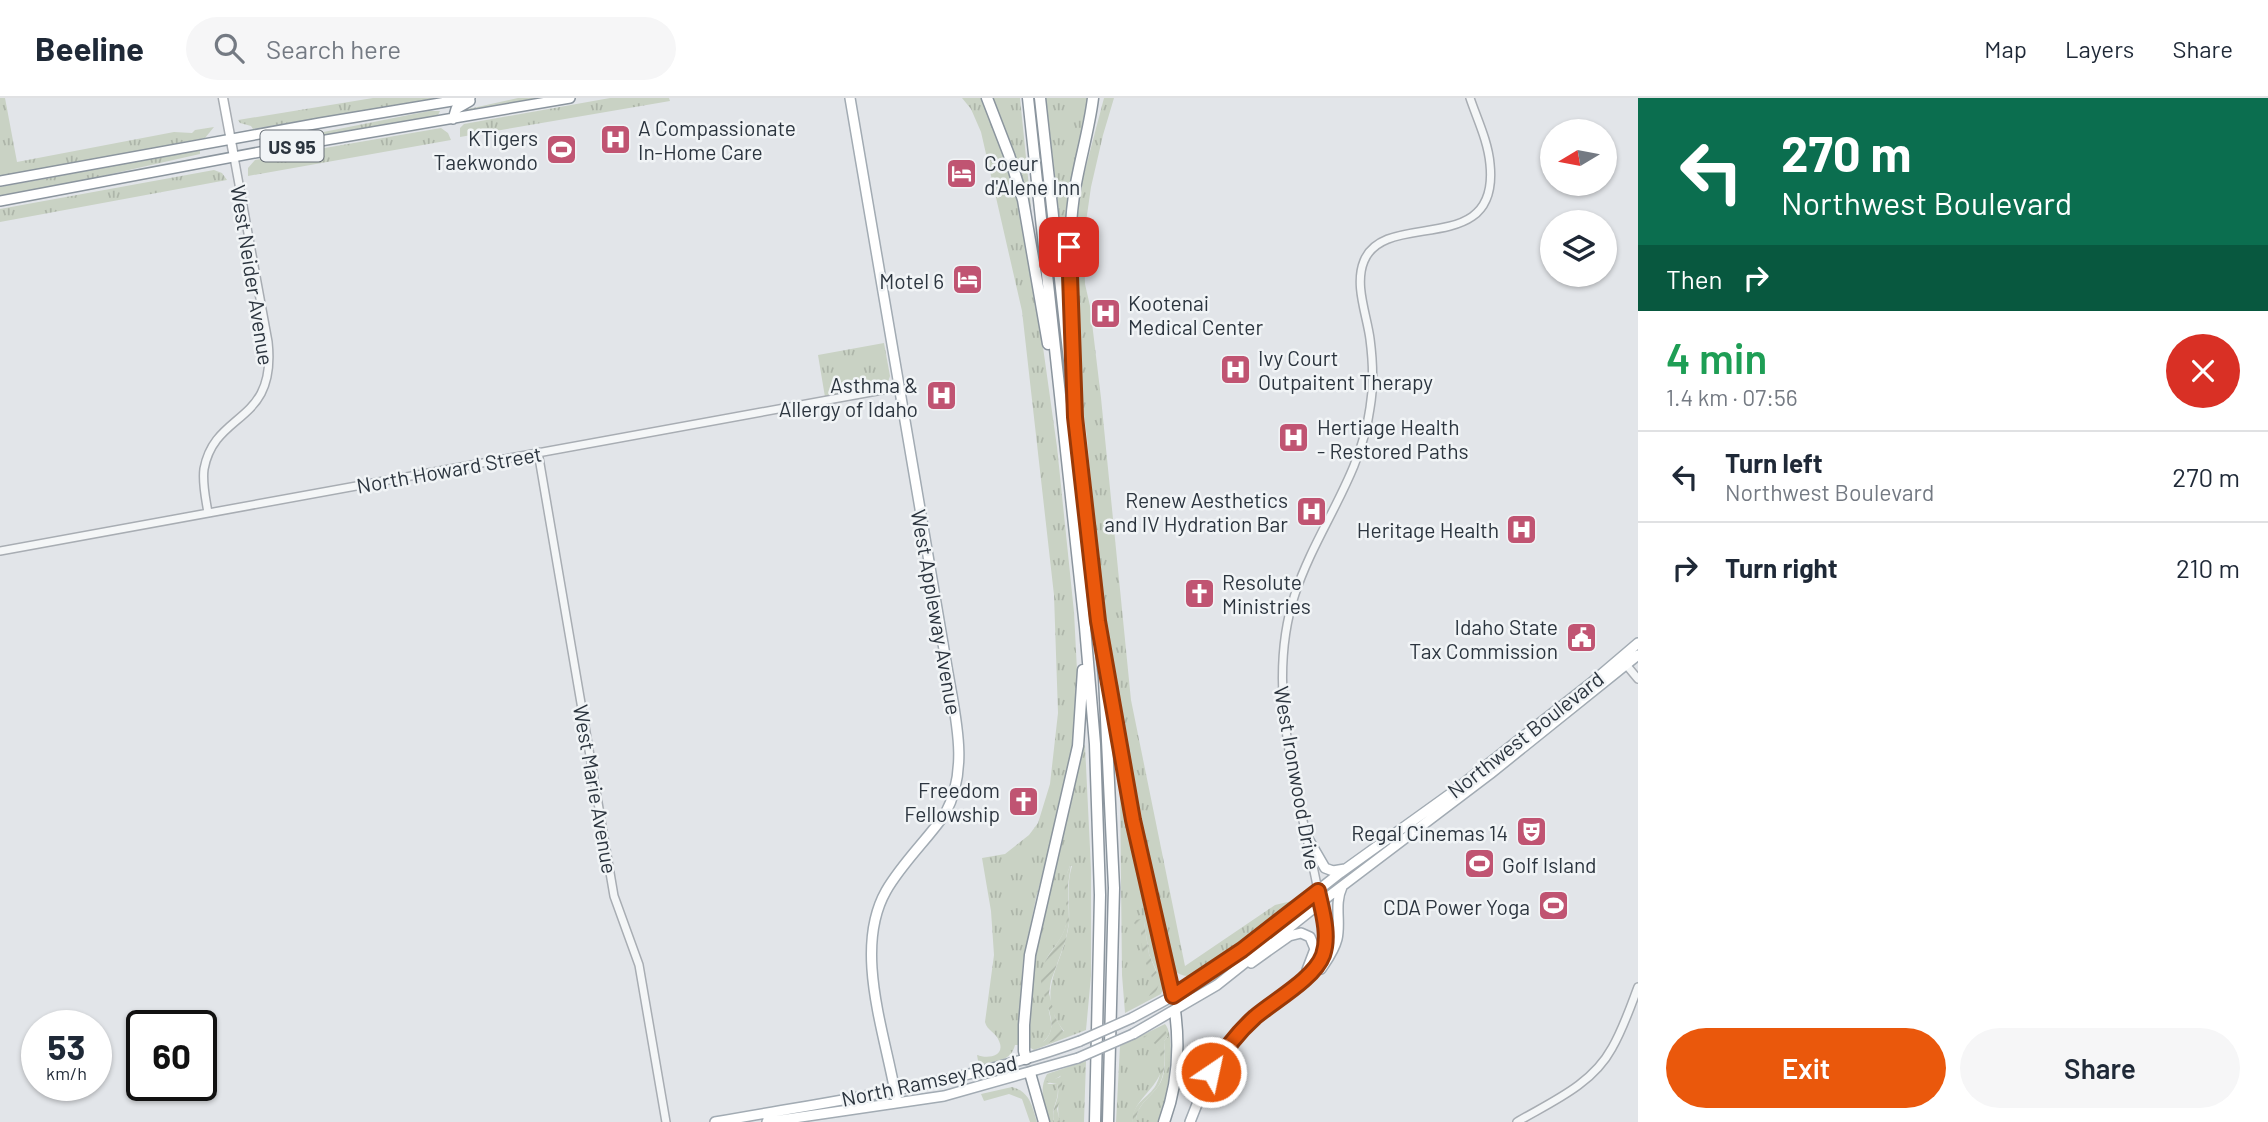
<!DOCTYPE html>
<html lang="en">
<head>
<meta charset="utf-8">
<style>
	body { margin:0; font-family:Barlow,sans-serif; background:#f6f6f7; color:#1f2937; height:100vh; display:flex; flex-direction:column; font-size:26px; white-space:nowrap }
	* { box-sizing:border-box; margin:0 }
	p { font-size:23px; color:#747a83 }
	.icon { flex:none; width:38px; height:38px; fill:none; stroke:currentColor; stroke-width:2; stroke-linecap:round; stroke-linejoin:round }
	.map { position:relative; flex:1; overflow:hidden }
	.panel { display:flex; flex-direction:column; background:#fff; width:630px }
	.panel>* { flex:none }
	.hud { background:#0b6e4f; color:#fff; overflow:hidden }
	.needle { width:46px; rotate:260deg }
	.controls { position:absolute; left:1540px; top:21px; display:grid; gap:14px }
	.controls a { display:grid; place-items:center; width:77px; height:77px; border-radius:50%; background:#fff; box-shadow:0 2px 5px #0004; font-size:35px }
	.speed { position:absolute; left:21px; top:912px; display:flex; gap:14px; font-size:35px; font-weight:700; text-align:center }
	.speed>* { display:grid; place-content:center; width:91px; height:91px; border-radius:50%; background:#fff; box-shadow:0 2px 5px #0004; line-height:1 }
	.speed small { font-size:18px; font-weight:400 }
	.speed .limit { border:4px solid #111; border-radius:10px; background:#fff; color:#111 }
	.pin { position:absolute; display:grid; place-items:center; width:60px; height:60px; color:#fff; margin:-30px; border-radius:14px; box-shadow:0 4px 10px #0006 }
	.me { position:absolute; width:77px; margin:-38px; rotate:34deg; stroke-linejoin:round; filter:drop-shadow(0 0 5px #0008) }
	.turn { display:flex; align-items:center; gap:24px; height:147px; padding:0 28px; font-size:32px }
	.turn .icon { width:91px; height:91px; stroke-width:2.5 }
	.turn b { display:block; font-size:49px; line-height:60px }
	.then { display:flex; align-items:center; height:66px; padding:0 28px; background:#0003; gap:14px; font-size:26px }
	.round { display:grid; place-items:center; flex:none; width:74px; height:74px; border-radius:37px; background:#f6f6f7 }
	.headline { display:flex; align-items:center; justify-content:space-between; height:119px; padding:0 28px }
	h1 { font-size:42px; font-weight:600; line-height:52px; color:#1e9e55 }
	.action { display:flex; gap:14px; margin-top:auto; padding:14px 28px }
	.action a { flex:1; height:80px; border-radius:42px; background:#ea580c; color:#fff; font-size:28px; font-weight:600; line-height:80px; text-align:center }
	.action a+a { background:#f6f6f7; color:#1f2937 }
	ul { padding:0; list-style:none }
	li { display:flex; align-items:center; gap:21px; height:91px; padding:0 28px; border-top:2px solid #e0e1e3 }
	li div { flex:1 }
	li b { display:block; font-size:26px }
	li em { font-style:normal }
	header { display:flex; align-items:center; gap:42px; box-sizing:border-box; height:98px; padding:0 35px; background:#fff; border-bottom:2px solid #e0e1e3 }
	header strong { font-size:33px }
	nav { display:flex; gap:38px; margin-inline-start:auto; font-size:24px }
	.search { width:490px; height:63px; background:#f6f6f7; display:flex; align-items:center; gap:18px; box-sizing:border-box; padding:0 24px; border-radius:38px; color:#747a83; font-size:26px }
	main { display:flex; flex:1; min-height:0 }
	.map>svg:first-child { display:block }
	.grass { fill:url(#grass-tufts); fill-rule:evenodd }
	.garden { fill:url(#garden-furrows) }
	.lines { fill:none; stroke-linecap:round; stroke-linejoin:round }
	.tertiary-casing { stroke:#a8adb3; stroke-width:10 }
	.secondary-casing { stroke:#a8adb3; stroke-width:11 }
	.primary-casing { stroke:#a2abb3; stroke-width:12 }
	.trunk-casing { stroke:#8b959e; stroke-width:12 }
	.motorway-casing { stroke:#8b959e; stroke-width:13 }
	.tertiary { stroke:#f4f6f7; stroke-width:7 }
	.secondary { stroke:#fff; stroke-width:8 }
	.primary { stroke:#fff; stroke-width:9 }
	.trunk { stroke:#fff; stroke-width:9 }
	.motorway { stroke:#fff; stroke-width:10 }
	.primary-bridge-casing { stroke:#a2abb3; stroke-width:12; stroke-linecap:butt }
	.primary-bridge { stroke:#fff; stroke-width:9 }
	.route-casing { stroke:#983908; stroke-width:18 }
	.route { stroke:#ea580c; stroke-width:12 }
	.labels { text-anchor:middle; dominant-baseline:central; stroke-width:5; stroke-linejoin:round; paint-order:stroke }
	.shield { fill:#f1f4f6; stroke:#676e76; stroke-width:2 }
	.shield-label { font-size:19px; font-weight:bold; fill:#2c353f }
	.poi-label { font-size:21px; fill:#2c353f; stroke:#f1f4f6; text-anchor:end }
	.street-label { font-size:21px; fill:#2c353f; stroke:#f1f4f6 }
</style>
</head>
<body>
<header>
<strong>Beeline</strong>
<div class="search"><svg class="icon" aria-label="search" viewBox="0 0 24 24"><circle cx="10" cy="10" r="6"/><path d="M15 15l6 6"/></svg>Search here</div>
<nav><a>Map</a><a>Layers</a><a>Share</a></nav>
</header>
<main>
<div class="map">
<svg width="1638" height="1024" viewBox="0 0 1638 1024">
	<defs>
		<pattern id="grass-tufts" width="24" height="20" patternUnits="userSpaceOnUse" patternTransform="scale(1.75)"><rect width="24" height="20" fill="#c9d2c4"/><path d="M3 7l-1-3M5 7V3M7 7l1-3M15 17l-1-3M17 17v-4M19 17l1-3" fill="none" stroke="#adb5a9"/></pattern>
		<pattern id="garden-furrows" width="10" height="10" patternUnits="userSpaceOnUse" patternTransform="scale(1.75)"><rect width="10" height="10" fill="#c9d2c4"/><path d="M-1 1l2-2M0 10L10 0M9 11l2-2" fill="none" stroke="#adb5a9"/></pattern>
	</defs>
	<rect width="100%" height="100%" fill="#e2e5e9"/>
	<path class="grass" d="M 0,0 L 5,0 L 17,64 L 174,34 L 192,35 L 195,32 L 214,29 L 205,40 L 0,79 Z
		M 373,0 L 437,0 L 253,31 L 251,28 L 240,25 L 238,22 Z
		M 518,0 L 553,0 L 470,15 L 464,12 Z
		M 610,0 L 669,0 L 670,3 L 460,39 L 460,30 L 464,26 Z
		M 962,0 L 981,0 L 1012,78 L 1028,142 L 1057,349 L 1074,514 L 1078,592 L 1078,625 L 1064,695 L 1036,800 L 1023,863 L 1018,947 L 1015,947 C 1011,964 994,964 979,968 L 977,957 C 987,961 1006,959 999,943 C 996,934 987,933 985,924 L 994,857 L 991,813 L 982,760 L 1005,756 L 1029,737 L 1038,725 L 1050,686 L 1058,615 L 1054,497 L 1022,213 L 981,34 L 971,11 Z
		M 989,0 L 1020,0 L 1031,109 L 1028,110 Z
		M 1046,0 L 1091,0 L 1063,150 Z
		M 1104,0 L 1114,0 L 1103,37 L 1091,89 L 1084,138 L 1085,186 L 1090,208 L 1101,300 L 1131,602 L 1185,868 L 1275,807 L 1296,802 L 1230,853 L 1193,878 C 1183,879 1174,875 1170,867 L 1124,654 L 1109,558 L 1101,496 L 1087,339 L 1076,261 L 1073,138 L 1078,99 Z
		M 429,13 L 440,13 L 438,17 L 404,26 L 261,49 L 263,46 Z
		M 441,30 L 448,35 L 451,42 L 248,78 L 248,70 L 255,62 Z
		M 200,52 L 200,56 L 0,101 L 0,89 Z
		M 214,72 L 222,75 L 227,82 L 0,124 L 0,111 Z
		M 884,245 L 890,278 L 887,287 L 825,299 L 818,257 Z
		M 1085,647 L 1091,771 L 1091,878 L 1086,932 L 1034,952 L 1029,949 L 1034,848 L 1082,649 ZM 1070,768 L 1072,768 C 1066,787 1070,804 1069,823 C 1066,864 1032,893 1064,933 L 1043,944 C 1058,931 1048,920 1048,904 C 1047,895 1044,867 1047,860 C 1053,849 1063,841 1066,827 C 1071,806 1060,790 1070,768 Z
		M 1120,688 L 1122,688 L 1164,889 L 1161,896 L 1125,915 L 1122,877 ZM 1144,824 L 1149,856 L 1156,872 L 1153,896 L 1153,880 L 1141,831 Z
		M 1165,926 C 1178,941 1166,1006 1159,1024 L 1136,1024 C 1136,1007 1150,1000 1159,987 C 1167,975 1165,956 1164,943 L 1168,938 L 1145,939 L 1154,943 C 1182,983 1130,996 1133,1024 L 1116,1024 L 1120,948 Z
		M 1086,963 L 1084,1024 L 1060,1024 C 1055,1009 1062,993 1062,977 L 1047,986 L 1057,986 C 1061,1001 1050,1009 1054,1024 L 1049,1024 C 1045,1007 1038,992 1047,976 Z
		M 1012,989 C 1030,994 1032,1008 1037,1024 L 1030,1024 L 1022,1001 L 1009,996 L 984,1003 L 981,996 Z"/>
	<path class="garden" d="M 1071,767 L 1068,787 L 1069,824 L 1066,841 L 1051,883 L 1049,895 L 1055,919 L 1066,938 L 1043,947 L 1043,944 C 1062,929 1043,903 1041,883 C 1039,862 1059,849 1065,830 C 1072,807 1057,791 1071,767 Z
		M 1141,821 L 1144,824 L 1149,856 L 1160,883 L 1156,894 L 1149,898 C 1159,880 1146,872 1143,856 C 1140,840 1146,838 1134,825 L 1136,822 Z
		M 1164,930 L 1168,938 L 1164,943 C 1165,957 1166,974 1159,987 C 1150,1000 1136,1007 1136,1024 L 1133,1024 C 1131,1005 1148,1001 1156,987 C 1165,970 1164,944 1143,939 Z
		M 1063,973 L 1061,999 L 1057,1011 L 1060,1024 L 1054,1024 C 1050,1009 1062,1001 1057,986 L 1046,984 L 1060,979 Z"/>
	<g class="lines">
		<defs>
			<path id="tertiary" d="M 538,354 L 614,798 L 639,867 L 666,1024
				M 208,415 C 206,401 202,386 204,371 C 215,312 277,327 268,244 L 234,59
				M 0,453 L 899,289
				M 1623,563 L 1638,581
				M 1318,793 C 1300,697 1263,592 1295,496 C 1316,432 1361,378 1370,310 C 1374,287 1373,264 1370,241 C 1367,217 1354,187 1364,163 C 1385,110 1500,162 1490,66 C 1488,43 1477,21 1470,0
				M 1517,1024 C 1551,1004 1592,987 1612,950 C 1623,931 1630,910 1638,889"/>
			<path id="secondary" d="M 223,0 L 234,59"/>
			<path id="primary" d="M 850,0 L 947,569 C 955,618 970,670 945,716 C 927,742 902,765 886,793 C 852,853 887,940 897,1005
				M 1307,739 L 1325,770 L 1333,773 L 1345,771
				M 1251,865 L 1289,838 L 1301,835 L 1310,839 L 1315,851 L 1307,872
				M 1321,871 C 1327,862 1334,853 1337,841 C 1341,824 1334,806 1342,789
				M 1132,920 L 1173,898 L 1242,852 L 1340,775 L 1450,696 L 1591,585 L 1638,545
				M 1133,936 L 1217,887 L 1329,798 L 1490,676 L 1638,557
				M 715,1024 C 838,1002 962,986 1080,943
				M 767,1024 L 944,998 L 1078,960
				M 1190,1024 C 1203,990 1217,958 1243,931 C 1264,909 1320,880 1325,849 C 1327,833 1323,816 1320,801"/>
			<path id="trunk" d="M 453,21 L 456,11 L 470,3
				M 0,83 L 320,25 L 470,0
				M 0,103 L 297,47 L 570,0"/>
			<path id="motorway" d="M 987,0 L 1009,57 L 1023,102 L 1048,246
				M 1028,0 L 1085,529 L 1095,646 L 1100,797 L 1095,1024
				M 1040,0 L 1104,579 L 1114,790 L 1108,1024
				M 1071,228 C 1069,184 1068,140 1074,97 C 1079,64 1089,33 1093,0
				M 1110,586 L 1133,722 L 1173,898
				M 1026,961 L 1024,953 L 1024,927 L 1030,857 L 1078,648 L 1083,572
				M 1030,975 L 1044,1024
				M 1164,1024 C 1177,989 1180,950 1175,913"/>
		</defs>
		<use href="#tertiary" class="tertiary-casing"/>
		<use href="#secondary" class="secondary-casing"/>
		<use href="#primary" class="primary-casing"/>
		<use href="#trunk" class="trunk-casing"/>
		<use href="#motorway" class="motorway-casing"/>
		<use href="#tertiary" class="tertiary"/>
		<use href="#secondary" class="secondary"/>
		<use href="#primary" class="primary"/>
		<use href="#trunk" class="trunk"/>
		<use href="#motorway" class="motorway"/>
		<defs>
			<path id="primary-bridge" d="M 1080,943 L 1132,920
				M 1078,960 L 1133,936"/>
		</defs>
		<use href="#primary-bridge" class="primary-bridge-casing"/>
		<use href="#primary-bridge" class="primary-bridge"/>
	</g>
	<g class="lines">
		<defs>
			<path id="route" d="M 1069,149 L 1075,319 L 1098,523 L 1133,722 L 1173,898 L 1242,852 L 1318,793 C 1322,812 1330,837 1323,857 C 1314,881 1275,902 1255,919 C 1237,935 1223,954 1211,974"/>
		</defs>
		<use href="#route" class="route-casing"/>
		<use href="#route" class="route"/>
	</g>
	<defs>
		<symbol id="hospital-square" viewBox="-11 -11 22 22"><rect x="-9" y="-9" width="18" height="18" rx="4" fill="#c05472" stroke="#f1f4f6"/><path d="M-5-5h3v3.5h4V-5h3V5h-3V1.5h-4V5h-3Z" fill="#fff"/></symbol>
		<symbol id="stadium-square" viewBox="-11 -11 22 22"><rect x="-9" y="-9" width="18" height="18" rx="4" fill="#c05472" stroke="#f1f4f6"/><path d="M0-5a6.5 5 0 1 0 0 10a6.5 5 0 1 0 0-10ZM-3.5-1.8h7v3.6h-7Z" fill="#fff"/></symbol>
		<symbol id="hotel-square" viewBox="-11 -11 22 22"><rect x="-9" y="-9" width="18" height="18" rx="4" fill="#c05472" stroke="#f1f4f6"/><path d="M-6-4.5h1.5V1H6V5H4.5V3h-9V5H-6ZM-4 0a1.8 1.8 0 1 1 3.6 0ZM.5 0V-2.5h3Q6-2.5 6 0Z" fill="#fff"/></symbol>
		<symbol id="church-square" viewBox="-11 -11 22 22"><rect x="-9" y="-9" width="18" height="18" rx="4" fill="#c05472" stroke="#f1f4f6"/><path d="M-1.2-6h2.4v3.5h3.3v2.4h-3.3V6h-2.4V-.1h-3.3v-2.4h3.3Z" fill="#fff"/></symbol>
		<symbol id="civic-square" viewBox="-11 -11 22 22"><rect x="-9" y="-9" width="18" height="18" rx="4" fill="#c05472" stroke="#f1f4f6"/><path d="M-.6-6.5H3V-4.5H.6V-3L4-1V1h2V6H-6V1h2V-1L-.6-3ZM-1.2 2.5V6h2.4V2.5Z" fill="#fff"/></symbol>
		<symbol id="theatre-square" viewBox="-11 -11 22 22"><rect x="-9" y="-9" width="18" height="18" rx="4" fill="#c05472" stroke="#f1f4f6"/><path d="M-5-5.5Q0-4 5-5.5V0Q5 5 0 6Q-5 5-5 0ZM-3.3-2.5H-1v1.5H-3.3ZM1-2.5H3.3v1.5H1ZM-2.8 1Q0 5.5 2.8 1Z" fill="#fff"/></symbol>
	</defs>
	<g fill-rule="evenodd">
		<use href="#hospital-square" x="598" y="24" width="35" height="35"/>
		<use href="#stadium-square" x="544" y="34" width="35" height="35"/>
		<use href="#hotel-square" x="944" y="58" width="35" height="35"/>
		<use href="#hotel-square" x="950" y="164" width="35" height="35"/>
		<use href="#hospital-square" x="1088" y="198" width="35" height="35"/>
		<use href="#hospital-square" x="1218" y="254" width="35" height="35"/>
		<use href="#hospital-square" x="924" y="280" width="35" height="35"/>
		<use href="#hospital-square" x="1276" y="322" width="35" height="35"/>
		<use href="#hospital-square" x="1294" y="396" width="35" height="35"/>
		<use href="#hospital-square" x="1504" y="414" width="35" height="35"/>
		<use href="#church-square" x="1182" y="478" width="35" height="35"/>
		<use href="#civic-square" x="1564" y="522" width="35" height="35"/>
		<use href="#church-square" x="1006" y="686" width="35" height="35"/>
		<use href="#theatre-square" x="1514" y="716" width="35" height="35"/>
		<use href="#stadium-square" x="1462" y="748" width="35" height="35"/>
		<use href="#stadium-square" x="1536" y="790" width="35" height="35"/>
	</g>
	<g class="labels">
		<rect class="shield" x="260.5" y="32.5" width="63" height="31" rx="5"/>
		<g class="shield-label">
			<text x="292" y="48">US 95</text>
		</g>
		<g class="poi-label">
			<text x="638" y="29" text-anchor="start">A Compassionate<tspan x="638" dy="24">In-Home Care</tspan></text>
			<text x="538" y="39">KTigers<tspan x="538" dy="24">Taekwondo</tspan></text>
			<text x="984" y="64" text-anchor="start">Coeur<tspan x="984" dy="24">d'Alene Inn</tspan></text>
			<text x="944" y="182">Motel 6</text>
			<text x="1128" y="204" text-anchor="start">Kootenai<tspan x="1128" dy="24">Medical Center</tspan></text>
			<text x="1258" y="259" text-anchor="start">Ivy Court<tspan x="1258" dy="24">Outpaitent Therapy</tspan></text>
			<text x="918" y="286">Asthma &amp;<tspan x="918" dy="24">Allergy of Idaho</tspan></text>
			<text x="1317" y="328" text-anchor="start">Hertiage Health<tspan x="1317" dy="24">- Restored Paths</tspan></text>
			<text x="1288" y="401">Renew Aesthetics<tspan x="1288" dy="24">and IV Hydration Bar</tspan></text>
			<text x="1499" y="431">Heritage Health</text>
			<text x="1222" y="483" text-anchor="start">Resolute<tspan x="1222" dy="24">Ministries</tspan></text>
			<text x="1558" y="528">Idaho State<tspan x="1558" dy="24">Tax Commission</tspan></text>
			<text x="1000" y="691">Freedom<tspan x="1000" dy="24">Fellowship</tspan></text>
			<text x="1508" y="734">Regal Cinemas 14</text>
			<text x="1502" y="766" text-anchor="start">Golf Island</text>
			<text x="1530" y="808">CDA Power Yoga</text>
		</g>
		<g class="street-label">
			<text transform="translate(253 177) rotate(81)">West Neider Avenue</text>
			<text transform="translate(449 371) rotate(-10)">North Howard Street</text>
			<text transform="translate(937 514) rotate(80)">West Appleway Avenue</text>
			<text transform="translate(1525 636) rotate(-38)">Northwest Boulevard</text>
			<text transform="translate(1298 680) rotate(80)">West Ironwood Drive</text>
			<text transform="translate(596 691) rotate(80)">West Marie Avenue</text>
			<text transform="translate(929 982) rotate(-12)">North Ramsey Road</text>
		</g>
	</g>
</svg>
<div class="controls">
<a><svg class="needle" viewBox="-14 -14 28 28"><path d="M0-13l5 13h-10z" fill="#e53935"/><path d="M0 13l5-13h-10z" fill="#747a83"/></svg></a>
<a><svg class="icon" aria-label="layers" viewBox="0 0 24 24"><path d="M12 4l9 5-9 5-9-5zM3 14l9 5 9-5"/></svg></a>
</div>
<div class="speed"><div>53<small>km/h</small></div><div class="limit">60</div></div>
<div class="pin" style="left:1069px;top:149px;background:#d93025"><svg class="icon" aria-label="arrive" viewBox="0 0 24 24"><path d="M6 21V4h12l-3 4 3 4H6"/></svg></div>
<svg class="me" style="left:1211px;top:974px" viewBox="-20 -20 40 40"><circle r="17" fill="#ea580c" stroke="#fff" stroke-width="3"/><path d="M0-11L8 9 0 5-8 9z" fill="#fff"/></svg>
</div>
<section class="panel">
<div class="hud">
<div class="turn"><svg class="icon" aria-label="left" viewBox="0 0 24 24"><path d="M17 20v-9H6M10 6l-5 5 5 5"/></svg><div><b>270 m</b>Northwest Boulevard</div></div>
<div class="then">Then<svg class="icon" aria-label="right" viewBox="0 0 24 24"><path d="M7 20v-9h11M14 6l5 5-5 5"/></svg></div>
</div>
<div class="headline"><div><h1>4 min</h1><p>1.4 km · 07:56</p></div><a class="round" style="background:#d93025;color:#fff"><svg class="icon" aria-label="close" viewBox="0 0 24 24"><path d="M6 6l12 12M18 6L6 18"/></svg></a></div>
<ul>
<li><svg class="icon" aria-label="left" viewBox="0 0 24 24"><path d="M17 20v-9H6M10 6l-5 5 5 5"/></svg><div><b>Turn left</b><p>Northwest Boulevard</p></div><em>270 m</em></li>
<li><svg class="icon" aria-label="right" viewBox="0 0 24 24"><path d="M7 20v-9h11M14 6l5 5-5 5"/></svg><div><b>Turn right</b></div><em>210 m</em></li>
</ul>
<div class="action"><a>Exit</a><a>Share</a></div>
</section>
</main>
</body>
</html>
